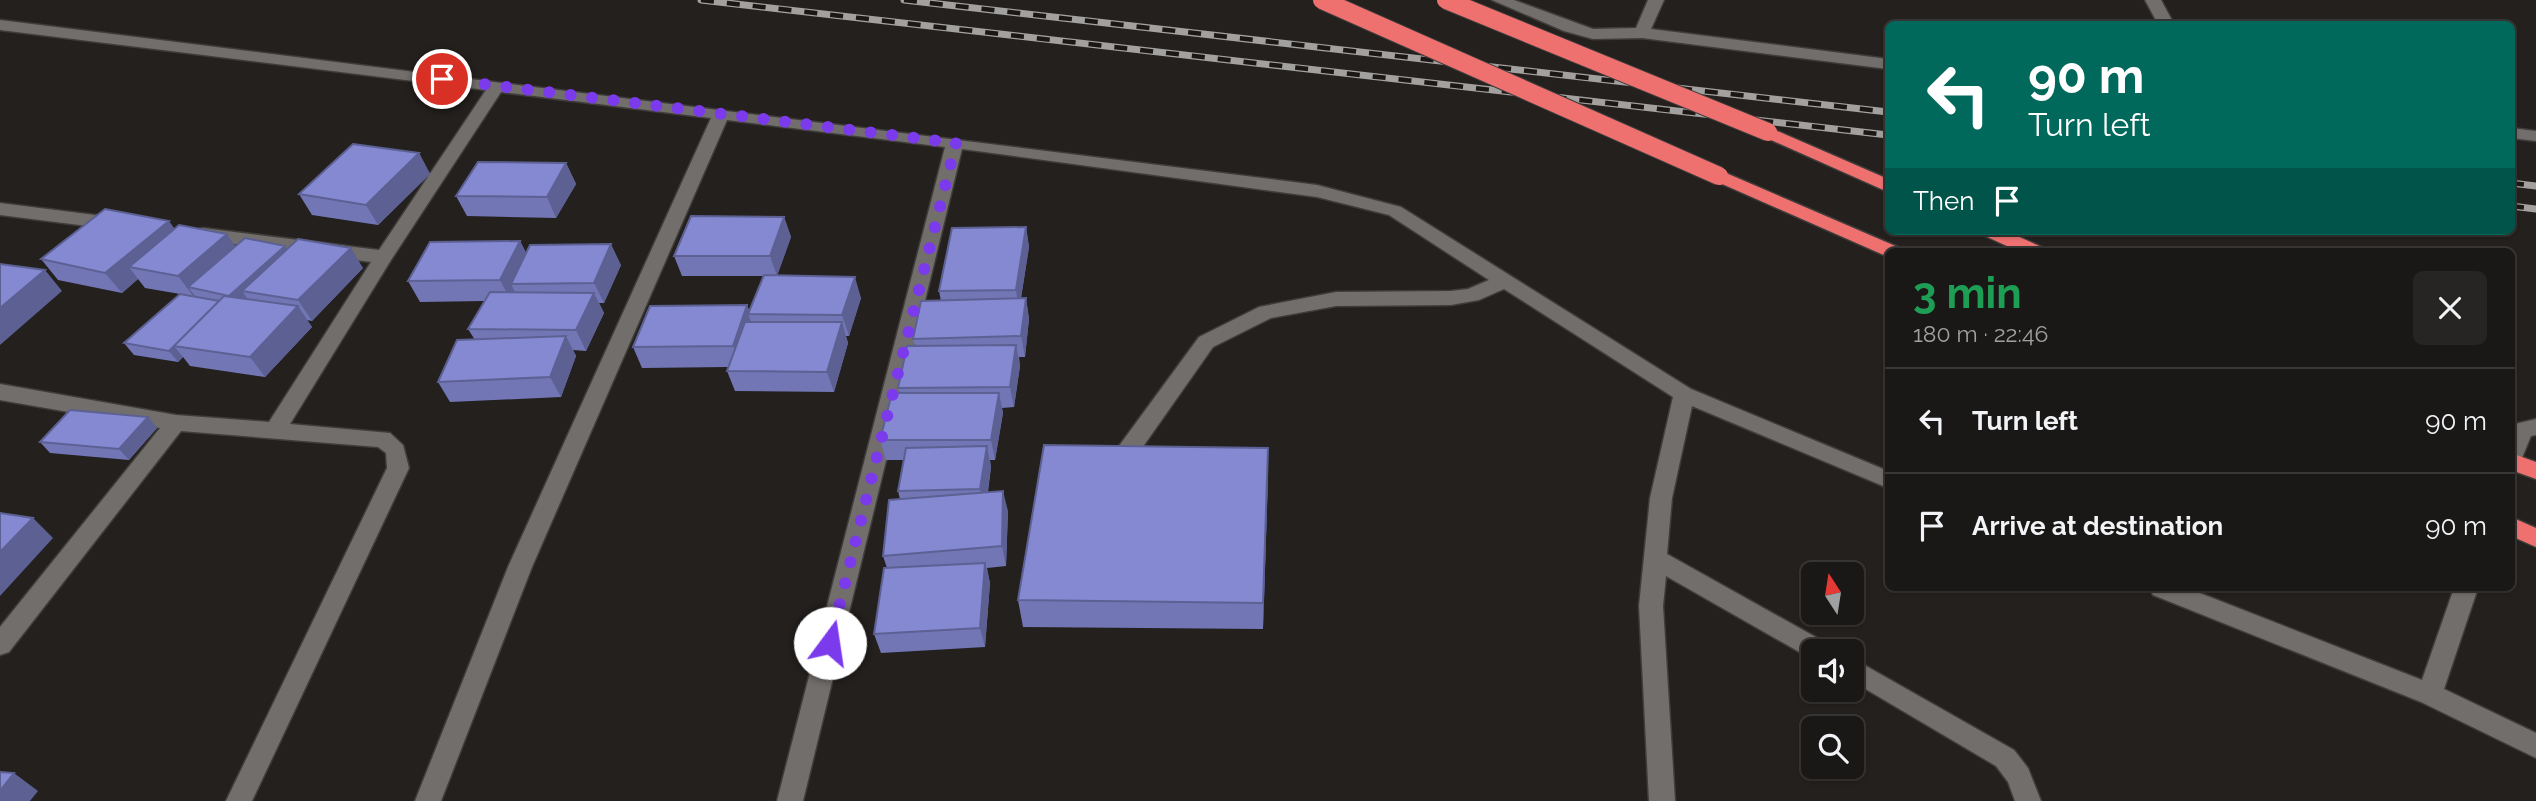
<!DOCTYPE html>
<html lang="en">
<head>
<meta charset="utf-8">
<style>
	body { margin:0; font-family:Raleway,sans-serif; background:#272523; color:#f1f3f6; height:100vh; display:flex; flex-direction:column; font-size:26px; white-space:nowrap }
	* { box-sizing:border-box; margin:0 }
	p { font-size:23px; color:#9fa0a1 }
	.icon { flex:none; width:38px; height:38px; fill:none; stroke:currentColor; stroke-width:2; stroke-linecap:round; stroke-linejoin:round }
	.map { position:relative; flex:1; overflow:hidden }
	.drawer { position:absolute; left:1885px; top:248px; width:630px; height:343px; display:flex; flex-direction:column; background:#1a1816; border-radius:10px; box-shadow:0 2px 5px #0004,0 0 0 2px #383735 }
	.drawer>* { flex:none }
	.top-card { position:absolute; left:1885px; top:21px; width:630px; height:214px; border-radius:10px; box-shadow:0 2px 5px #0004,0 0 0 2px #383735; background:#00695c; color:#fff; overflow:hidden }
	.needle { width:46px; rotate:348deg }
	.fabs { position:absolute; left:1801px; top:562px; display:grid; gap:14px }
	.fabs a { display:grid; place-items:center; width:63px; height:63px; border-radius:10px; background:#1a1816; box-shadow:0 2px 5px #0004,0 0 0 2px #383735; font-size:35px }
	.pin { position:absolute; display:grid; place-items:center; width:60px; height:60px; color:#fff; margin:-30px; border:4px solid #fff; border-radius:50%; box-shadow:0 2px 7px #0007 }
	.me { position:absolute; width:77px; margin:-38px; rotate:14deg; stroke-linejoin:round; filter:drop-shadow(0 0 5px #0008) }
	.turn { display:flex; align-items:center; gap:24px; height:147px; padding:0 28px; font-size:32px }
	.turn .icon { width:91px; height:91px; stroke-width:2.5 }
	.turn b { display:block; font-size:49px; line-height:60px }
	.then { display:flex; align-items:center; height:66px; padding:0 28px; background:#0003; gap:14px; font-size:26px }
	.round { display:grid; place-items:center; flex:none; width:74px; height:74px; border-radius:10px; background:#272523 }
	.headline { display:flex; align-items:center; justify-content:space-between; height:119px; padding:0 28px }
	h1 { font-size:42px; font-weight:700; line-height:52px; color:#1e9e55 }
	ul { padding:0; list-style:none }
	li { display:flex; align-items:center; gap:21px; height:105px; padding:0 28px; border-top:2px solid #383735 }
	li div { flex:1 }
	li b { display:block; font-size:26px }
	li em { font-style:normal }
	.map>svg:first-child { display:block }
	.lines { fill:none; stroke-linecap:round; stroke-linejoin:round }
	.minor-casing { stroke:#3f3c3a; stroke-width:3 }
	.highway-casing { stroke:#3f3c3a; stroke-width:3 }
	.minor { fill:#716e6b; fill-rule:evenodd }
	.highway { fill:#ee7170; fill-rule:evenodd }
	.rail-casing { stroke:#a3a19f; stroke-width:7 }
	.rail { stroke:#1a1715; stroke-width:4.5; stroke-dasharray:13; stroke-linecap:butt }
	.highway-bridge-casing { stroke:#3f3c3a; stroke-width:20; stroke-linecap:butt }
	.highway-bridge { stroke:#ee7170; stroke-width:18 }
	.wall { fill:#7276b5 }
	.shaded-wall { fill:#5c6093 }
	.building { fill:#8489d2; stroke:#5c6093; stroke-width:2 }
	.route { stroke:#7c3aed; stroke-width:12; stroke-dasharray:0 21.6 }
</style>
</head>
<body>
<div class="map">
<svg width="2536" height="801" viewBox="0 0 2536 801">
	<rect width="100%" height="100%" fill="#23201e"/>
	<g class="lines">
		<defs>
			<path id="minor" d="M 1492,0 L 1514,0 L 1593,29 L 1636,28 L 1648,0 L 1664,0 L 1651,29 L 1888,59 L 1888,69 L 1642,38 L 1593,39 L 1564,31 Z
				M 2145,0 L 2161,0 L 2174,24 L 2158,24 Z
				M 0,20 L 1317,185 L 1401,207 L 1691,389 L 1888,471 L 1888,488 L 1692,406 L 1672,498 L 1667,554 L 1828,644 L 1831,651 L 1813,651 L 1813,659 L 1810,658 L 1666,576 L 1663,606 L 1675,801 L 1649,801 L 1639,606 L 1650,498 L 1673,397 L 1504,289 L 1479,300 L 1451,305 L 1336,306 L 1271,318 L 1213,347 L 1135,458 L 1119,458 L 1116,452 L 1119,446 L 1199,337 L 1259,307 L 1336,292 L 1451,291 L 1468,289 L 1489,280 L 1389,215 L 1317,197 L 962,149 L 803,801 L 777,801 L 945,147 L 727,120 L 532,567 L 441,801 L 415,801 L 508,567 L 711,118 L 501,92 L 391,260 L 290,424 L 390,433 L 403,445 L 409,468 L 252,801 L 226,801 L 387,468 L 386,453 L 378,447 L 181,431 L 9,652 L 0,655 L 0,627 L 160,428 L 0,400 L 0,384 L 176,415 L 269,422 L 371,262 L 203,240 L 194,234 L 196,230 L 203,228 L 379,250 L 486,90 L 0,30 Z
				M 2511,128 L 2536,131 L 2536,141 L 2511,138 Z
				M 0,203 L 119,218 L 128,224 L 119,230 L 0,215 Z
				M 2536,419 L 2536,435 L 2531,436 L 2519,465 L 2511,467 L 2511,432 L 2515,424 Z
				M 2149,588 L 2187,588 L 2422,680 L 2454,588 L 2478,588 L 2444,689 L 2536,733 L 2536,758 L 2421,702 L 2153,595 Z
				M 1852,658 L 2014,750 L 2028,768 L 2041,801 L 2015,801 L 2008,782 L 1996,766 L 1852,681 Z"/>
			<path id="highway" d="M 1768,127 L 1888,179 L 1888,192 L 1762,136 L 1759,132 L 1762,128 Z
				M 1719,170 L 1900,248 L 1902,252 L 1888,252 L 1886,256 L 1713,180 L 1710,176 L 1713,172 Z
				M 1981,231 L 2006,231 L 2044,248 L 2046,252 L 2020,252 L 1983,235 Z
				M 2511,453 L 2536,462 L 2536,479 L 2511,470 Z
				M 2511,517 L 2536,528 L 2536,547 L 2511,536 Z"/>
		</defs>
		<use href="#minor" class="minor-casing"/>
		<use href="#highway" class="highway-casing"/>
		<use href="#minor" class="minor"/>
		<use href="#highway" class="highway"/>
		<defs>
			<path id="rail" d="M 701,0 L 1888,135
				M 904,0 L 1888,112
				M 2511,183 L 2536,186
				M 2511,206 L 2536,209"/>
		</defs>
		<use href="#rail" class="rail-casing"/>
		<use href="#rail" class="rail"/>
		<defs>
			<path id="highway-bridge" d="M 1322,0 L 1719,176
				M 1446,0 L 1768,132"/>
		</defs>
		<use href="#highway-bridge" class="highway-bridge-casing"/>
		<use href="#highway-bridge" class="highway-bridge"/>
	</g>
	<path class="wall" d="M 419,153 L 430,174 L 378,225 L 312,215 L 299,194 Z
		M 566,163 L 576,184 L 556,218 L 467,216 L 456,196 Z
		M 784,217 L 791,237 L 777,276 L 861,298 L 849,336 L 846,336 L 848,343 L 834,392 L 735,391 L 727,371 L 728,367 L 642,368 L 633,347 L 750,311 L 764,276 L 682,276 L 674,256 Z
		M 1026,227 L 1029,247 L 1021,298 L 1026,298 L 1029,319 L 1025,357 L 1019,357 L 1020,366 L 1014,407 L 1002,408 L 1003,413 L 995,460 L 990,460 L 991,467 L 988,492 L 1008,511 L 1006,566 L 987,568 L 990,583 L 985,647 L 881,653 L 874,634 L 887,568 L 883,556 L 900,499 L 898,491 L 904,460 L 886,460 L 880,440 L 900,393 L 898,388 L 915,346 L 913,339 L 941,301 L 939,291 Z
		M 174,229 L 227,234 L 235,247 L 287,249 L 363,268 L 312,321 L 307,320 L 312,327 L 265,377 L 190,366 L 183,357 L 178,362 L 134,355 L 124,343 L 180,294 L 145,288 L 138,279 L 122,293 L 58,280 L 41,259 Z
		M 520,241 L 526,253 L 621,265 L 604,303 L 599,303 L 604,313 L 586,351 L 573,350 L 576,356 L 561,397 L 450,402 L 438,382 L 475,340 L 468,329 L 485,301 L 420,302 L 408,281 Z
		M 157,428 L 129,460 L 50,453 L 40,442 Z
		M 1268,475 L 1263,629 L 1023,627 L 1018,600 Z"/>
	<path class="shaded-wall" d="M 419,153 L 430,174 L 378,225 L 366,205 Z
		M 566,163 L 576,184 L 556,218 L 547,197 Z
		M 784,217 L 791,237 L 777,276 L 770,256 Z
		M 169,221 L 184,242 L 129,267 L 138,279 L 122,293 L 105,273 Z
		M 1026,227 L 1029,247 L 1019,311 L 1016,290 Z
		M 227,234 L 241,255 L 188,287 L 195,296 L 194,297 L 178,276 Z
		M 520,241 L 531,262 L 511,284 L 515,292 L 511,301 L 500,280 Z
		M 611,244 L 621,265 L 604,303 L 594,283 Z
		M 285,246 L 292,257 L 242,291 L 247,298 L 238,307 L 229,296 Z
		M 351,248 L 363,268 L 312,321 L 298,300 Z
		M 45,270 L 62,291 L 0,345 L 0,308 Z
		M 855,277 L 861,298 L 849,336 L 842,315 Z
		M 594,293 L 604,313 L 586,351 L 576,330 Z
		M 1026,298 L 1029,319 L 1025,357 L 1021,336 Z
		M 747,305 L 751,314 L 748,314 L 754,329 L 741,366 L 733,346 Z
		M 298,306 L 312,327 L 265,377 L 250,357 Z
		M 842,322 L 848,343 L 834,392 L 827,372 Z
		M 566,336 L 576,356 L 561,397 L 550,377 Z
		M 1016,345 L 1020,366 L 1014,407 L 1010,387 Z
		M 174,346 L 183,357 L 178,362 L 169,351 Z
		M 999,393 L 1003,413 L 995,460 L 991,440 Z
		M 148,417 L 157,428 L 129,460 L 119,449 Z
		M 987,446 L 991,467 L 985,509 L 980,489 Z
		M 1268,448 L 1268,475 L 1263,629 L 1263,603 Z
		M 1003,491 L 1008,511 L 1006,566 L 1002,546 Z
		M 33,518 L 53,538 L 0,596 L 0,552 Z
		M 985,563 L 990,583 L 985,647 L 980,628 Z
		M 14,773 L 38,791 L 30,801 L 0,801 L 0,791 Z"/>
	<path class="building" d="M 353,144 L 419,153 L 366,205 L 299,194 Z
		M 478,162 L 566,163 L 547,197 L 456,196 Z
		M 105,209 L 169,221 L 105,273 L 41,259 Z
		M 691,216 L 784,217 L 770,256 L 674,256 Z
		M 179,225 L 227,234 L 178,276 L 129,267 Z
		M 1026,227 L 1016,290 L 939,291 L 952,228 Z
		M 245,238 L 285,246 L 229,296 L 188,287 Z
		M 298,239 L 351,248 L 298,300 L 242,291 Z
		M 520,241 L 500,280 L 408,281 L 430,242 Z
		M 611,244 L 594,283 L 511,284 L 530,245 Z
		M 0,264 L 45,270 L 0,308 Z
		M 764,275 L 855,277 L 842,315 L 748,314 Z
		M 490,292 L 594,293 L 576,330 L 468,329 Z
		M 180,294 L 219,301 L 169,351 L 124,343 Z
		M 224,296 L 298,306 L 250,357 L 174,346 Z
		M 1026,298 L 1021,336 L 913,339 L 921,301 Z
		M 747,305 L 733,346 L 633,347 L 650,306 Z
		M 745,322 L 842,322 L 827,372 L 727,371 Z
		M 566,336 L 550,377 L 438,382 L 457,340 Z
		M 1016,345 L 1010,387 L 898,388 L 907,346 Z
		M 892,393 L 999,393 L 991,440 L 880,440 Z
		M 70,410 L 148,417 L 119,449 L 40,442 Z
		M 1044,445 L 1268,448 L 1263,603 L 1018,600 Z
		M 987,446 L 980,489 L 898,491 L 906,448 Z
		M 1003,491 L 1002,546 L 883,556 L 889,500 Z
		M 0,513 L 33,518 L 0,552 Z
		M 985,563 L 980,628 L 874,634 L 884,568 Z
		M 0,772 L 14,773 L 0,791 Z"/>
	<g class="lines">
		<path class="route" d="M 442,79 L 956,143 L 830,643"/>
	</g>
</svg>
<div class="fabs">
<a><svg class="needle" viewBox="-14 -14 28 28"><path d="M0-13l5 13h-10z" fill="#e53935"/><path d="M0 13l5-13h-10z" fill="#9fa0a1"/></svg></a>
<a><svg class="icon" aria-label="sound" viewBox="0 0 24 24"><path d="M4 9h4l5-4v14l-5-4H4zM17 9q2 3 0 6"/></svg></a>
<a><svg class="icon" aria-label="search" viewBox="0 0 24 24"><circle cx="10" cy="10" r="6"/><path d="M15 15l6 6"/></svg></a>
</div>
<div class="pin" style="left:442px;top:79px;background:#d93025"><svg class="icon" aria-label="arrive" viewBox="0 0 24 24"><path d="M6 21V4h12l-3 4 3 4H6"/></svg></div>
<svg class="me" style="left:830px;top:643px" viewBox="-20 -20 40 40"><circle r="19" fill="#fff"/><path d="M0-13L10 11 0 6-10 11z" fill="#7c3aed"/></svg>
<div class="top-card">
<div class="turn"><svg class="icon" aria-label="left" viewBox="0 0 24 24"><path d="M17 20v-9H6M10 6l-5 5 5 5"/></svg><div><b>90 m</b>Turn left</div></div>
<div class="then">Then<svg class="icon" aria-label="arrive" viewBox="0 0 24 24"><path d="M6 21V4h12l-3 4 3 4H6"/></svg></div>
</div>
<section class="drawer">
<div class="headline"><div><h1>3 min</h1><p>180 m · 22:46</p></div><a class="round"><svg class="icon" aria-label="close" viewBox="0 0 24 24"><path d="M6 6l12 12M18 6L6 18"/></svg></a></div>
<ul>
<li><svg class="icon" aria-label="left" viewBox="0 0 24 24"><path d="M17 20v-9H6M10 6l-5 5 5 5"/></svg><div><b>Turn left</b></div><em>90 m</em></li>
<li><svg class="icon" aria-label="arrive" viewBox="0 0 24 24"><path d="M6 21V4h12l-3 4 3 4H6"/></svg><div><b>Arrive at destination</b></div><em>90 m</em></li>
</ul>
</section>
</div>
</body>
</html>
